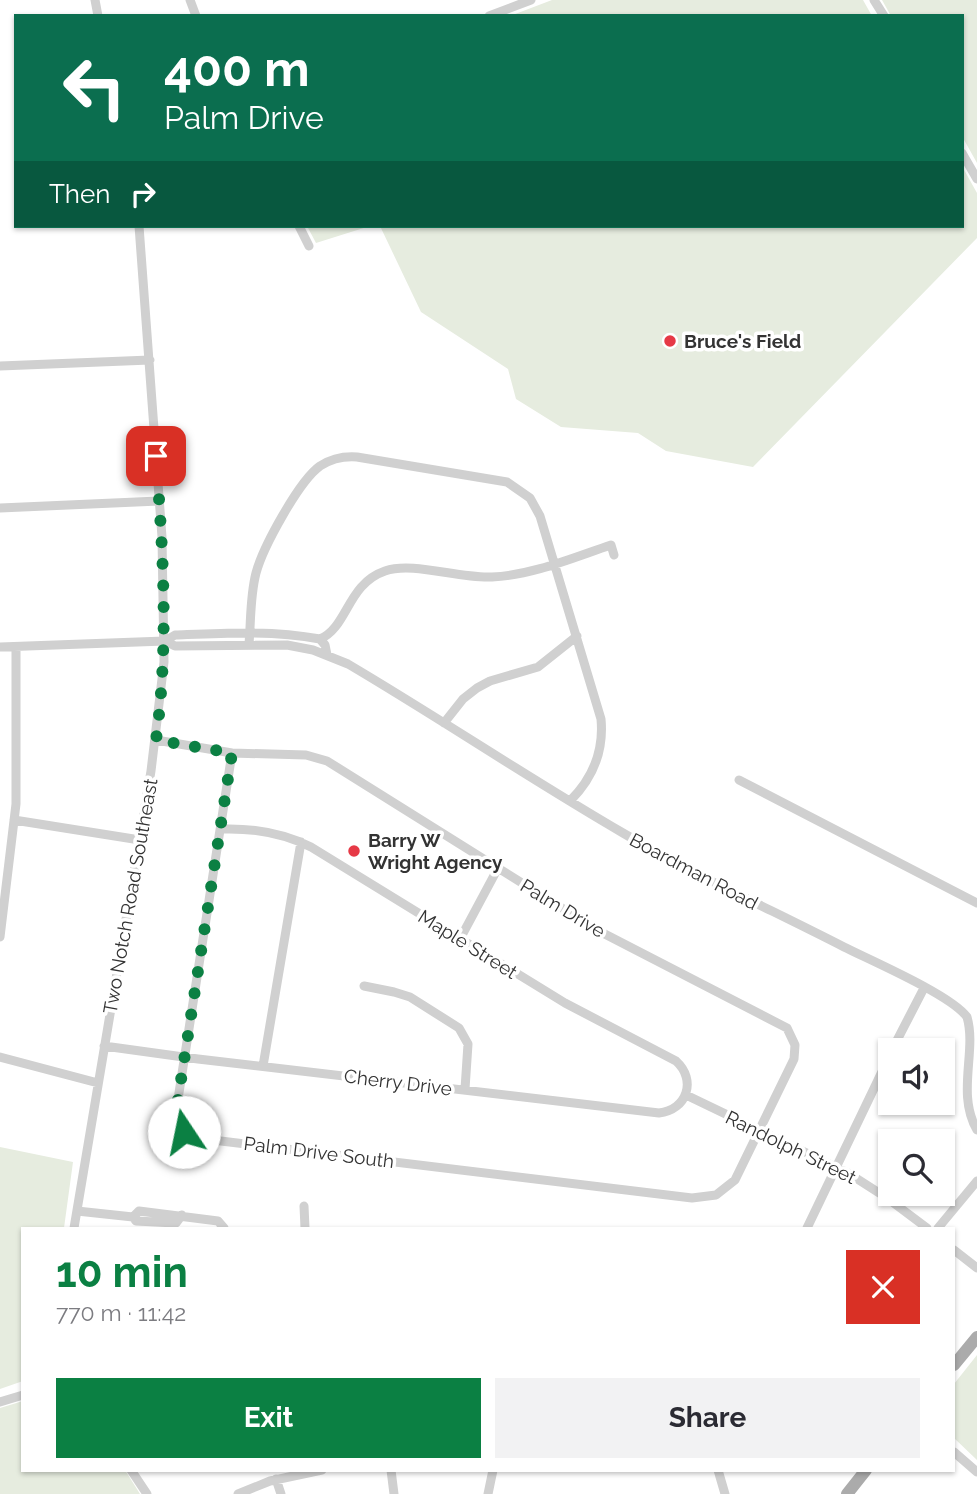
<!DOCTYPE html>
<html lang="en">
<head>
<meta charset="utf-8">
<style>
	body { margin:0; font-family:Raleway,sans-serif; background:#f2f2f3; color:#2b2b33; height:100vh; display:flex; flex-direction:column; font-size:26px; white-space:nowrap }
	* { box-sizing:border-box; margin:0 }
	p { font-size:23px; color:#7c7c81 }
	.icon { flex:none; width:38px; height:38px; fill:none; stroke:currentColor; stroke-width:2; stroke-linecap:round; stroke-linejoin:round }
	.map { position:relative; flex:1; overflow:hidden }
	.drawer { position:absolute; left:21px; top:1227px; width:934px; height:245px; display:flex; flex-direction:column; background:#fff; border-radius:0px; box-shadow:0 2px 5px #0004 }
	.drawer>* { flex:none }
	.hud { position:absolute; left:14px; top:14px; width:950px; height:214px; border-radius:0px; box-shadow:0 2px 5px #0004; background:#0b6e4f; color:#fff; overflow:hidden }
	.fabs { position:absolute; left:878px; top:1038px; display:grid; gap:14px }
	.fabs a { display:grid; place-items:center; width:77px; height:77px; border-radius:0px; background:#fff; box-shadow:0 2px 5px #0004; font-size:35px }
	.pin { position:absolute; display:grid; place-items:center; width:60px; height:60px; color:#fff; margin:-30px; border-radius:14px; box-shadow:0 4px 10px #0006 }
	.me { position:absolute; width:77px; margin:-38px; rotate:349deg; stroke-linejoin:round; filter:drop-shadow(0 0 5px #0008) }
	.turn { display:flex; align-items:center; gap:24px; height:147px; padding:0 35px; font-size:32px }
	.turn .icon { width:91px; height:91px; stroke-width:2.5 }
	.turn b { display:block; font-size:49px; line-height:60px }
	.then { display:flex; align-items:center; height:66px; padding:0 35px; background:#0003; gap:14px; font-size:26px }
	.round { display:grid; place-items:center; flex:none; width:74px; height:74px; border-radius:0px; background:#f2f2f3 }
	.headline { display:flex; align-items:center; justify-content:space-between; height:119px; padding:0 35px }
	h1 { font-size:42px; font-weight:700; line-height:52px; color:#0b8043 }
	.primary-button { display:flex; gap:14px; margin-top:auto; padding:14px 35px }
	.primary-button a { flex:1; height:80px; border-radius:0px; background:#0b8043; color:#fff; font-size:28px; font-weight:700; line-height:80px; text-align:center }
	.primary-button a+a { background:#f2f2f3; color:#2b2b33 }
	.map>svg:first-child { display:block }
	.green { fill:#e6ecdf }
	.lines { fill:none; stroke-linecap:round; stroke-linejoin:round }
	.minor { stroke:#d0d0d0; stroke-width:9 }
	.major { stroke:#ababab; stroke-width:12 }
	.route { stroke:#0b8043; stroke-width:12; stroke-dasharray:0 21.6 }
	.poi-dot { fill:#e63946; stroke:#fff; stroke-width:2.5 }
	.labels { text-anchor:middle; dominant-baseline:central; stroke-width:7; stroke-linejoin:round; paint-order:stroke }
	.poi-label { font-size:19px; font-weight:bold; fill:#333; stroke:#fff; text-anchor:start }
	.street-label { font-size:19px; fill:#333; stroke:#fff }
</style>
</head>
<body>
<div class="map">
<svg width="977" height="1494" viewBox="0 0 977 1494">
	<rect width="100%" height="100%" fill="#fff"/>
	<path class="green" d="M 552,0 L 863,0 L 872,16 L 510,16 Z
		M 882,0 L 977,0 L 977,163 L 963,138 L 962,16 L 891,16 Z
		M 963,168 L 977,193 L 977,238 L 753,467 L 666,451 L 638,433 L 561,427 L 516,399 L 508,369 L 421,312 L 380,226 L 962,226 Z
		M 307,226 L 370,226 L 316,243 Z
		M 0,1147 L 73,1162 L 64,1228 L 23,1228 L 23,1381 L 0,1389 Z
		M 977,1355 L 977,1460 L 954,1438 L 954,1384 Z
		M 23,1401 L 23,1470 L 125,1470 L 140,1494 L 0,1494 L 0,1408 Z"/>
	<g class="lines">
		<path class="minor" d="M 95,0 L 98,16
			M 190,0 L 196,16
			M 874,0 L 884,16
			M 489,16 L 531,0
			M 962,153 L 977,179
			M 299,226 L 309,246
			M 0,366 L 150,360
			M 0,508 L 159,501
			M 320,639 C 348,627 347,584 385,571 C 413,561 459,579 492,577 C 533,575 572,558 611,545 L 614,555
			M 165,641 L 175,646 L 287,645 L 313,650 L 348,664 C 441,719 530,779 623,833 C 694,875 770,909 844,947 C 872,961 951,995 967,1017 C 977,1051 956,1094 977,1130
			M 249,644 C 251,620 250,596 256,573 C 263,547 299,481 320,466 C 331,459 344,456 357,457 L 507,482 L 530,498 L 540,516 L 601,719 C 604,751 593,778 570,801
			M 0,647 L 165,641 L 175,635 C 224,633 271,630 320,639 L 325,645 L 327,655
			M 444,723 L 463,699 L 477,688 L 490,681 L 538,667 L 577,636
			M 156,740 L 232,753 L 306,755 L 327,761 L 597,930 L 787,1028 L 795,1045 L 794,1059 L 735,1180 L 716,1195 L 692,1198 L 196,1138 C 183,1134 177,1125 176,1112 L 232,753
			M 739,780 L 977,903
			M 14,820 L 140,840
			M 0,937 L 16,804 L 16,647
			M 460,939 L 498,868
			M 364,986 L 394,992 L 410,997 L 459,1028 L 468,1044 L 465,1089
			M 104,1046 L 198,1059 L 659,1113 C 687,1110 697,1080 676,1061 L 565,1003 L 311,847 C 283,833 253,828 222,829
			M 892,1050 L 924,988
			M 0,1057 L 98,1083
			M 263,1066 L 301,842
			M 686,1095 L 848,1173 L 887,1198 L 927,1228
			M 304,1206 L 305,1228
			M 77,1211 L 133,1217 L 139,1211 L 218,1221 L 224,1228
			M 133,1217 L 136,1221 L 176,1223 L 182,1215
			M 74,1228 L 151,771 L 164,662 L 162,537 L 139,226
			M 807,1228 L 891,1053
			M 938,1228 L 977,1181
			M 954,1250 L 977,1268
			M 0,1402 L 23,1395
			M 954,1452 L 977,1472
			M 131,1470 L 147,1494
			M 391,1470 L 394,1494
			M 718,1470 L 725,1494
			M 276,1479 L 281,1494
			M 238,1494 L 270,1481 L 322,1470
			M 488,1494 L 493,1470"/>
		<path class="major" d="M 954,1365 L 977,1337
			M 847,1494 L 866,1470"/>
	</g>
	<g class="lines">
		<path class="route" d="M 156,456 C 163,551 169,645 156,740 L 232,753 L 176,1112 L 178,1125 L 184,1132"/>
	</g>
	<g class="poi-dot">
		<circle cx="670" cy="341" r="7"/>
		<circle cx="354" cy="851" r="7"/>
	</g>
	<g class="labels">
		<g class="poi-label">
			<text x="684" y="341">Bruce's Field</text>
			<text x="368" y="840">Barry W<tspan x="368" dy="22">Wright Agency</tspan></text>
		</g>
		<g class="street-label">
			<text transform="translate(694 871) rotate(28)">Boardman Road</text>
			<text transform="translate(130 896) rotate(-80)">Two Notch Road Southeast</text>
			<text transform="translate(563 908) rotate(31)">Palm Drive</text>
			<text transform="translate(468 944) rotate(32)">Maple Street</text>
			<text transform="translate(398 1082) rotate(7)">Cherry Drive</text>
			<text transform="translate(791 1147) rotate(26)">Randolph Street</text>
			<text transform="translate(319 1152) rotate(7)">Palm Drive South</text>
		</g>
	</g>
</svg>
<div class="fabs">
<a><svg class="icon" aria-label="sound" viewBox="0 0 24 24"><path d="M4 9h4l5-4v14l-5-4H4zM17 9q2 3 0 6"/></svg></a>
<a><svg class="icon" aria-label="search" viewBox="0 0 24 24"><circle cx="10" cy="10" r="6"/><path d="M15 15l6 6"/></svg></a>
</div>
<div class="pin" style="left:156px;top:456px;background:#d93025"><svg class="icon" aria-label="arrive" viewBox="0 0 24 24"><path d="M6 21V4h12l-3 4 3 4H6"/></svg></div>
<svg class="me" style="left:184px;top:1132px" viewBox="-20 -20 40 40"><circle r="19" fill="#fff"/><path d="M0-13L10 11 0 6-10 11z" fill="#0b8043"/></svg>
<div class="hud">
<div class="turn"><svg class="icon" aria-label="left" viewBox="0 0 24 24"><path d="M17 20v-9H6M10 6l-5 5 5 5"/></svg><div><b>400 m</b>Palm Drive</div></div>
<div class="then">Then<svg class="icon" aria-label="right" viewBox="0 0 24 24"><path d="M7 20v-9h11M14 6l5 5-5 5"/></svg></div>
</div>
<section class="drawer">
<div class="headline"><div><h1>10 min</h1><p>770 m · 11:42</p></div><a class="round" style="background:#d93025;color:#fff"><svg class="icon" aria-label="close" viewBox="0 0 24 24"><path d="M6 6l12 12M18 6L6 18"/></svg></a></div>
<div class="primary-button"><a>Exit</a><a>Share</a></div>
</section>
</div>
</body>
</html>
